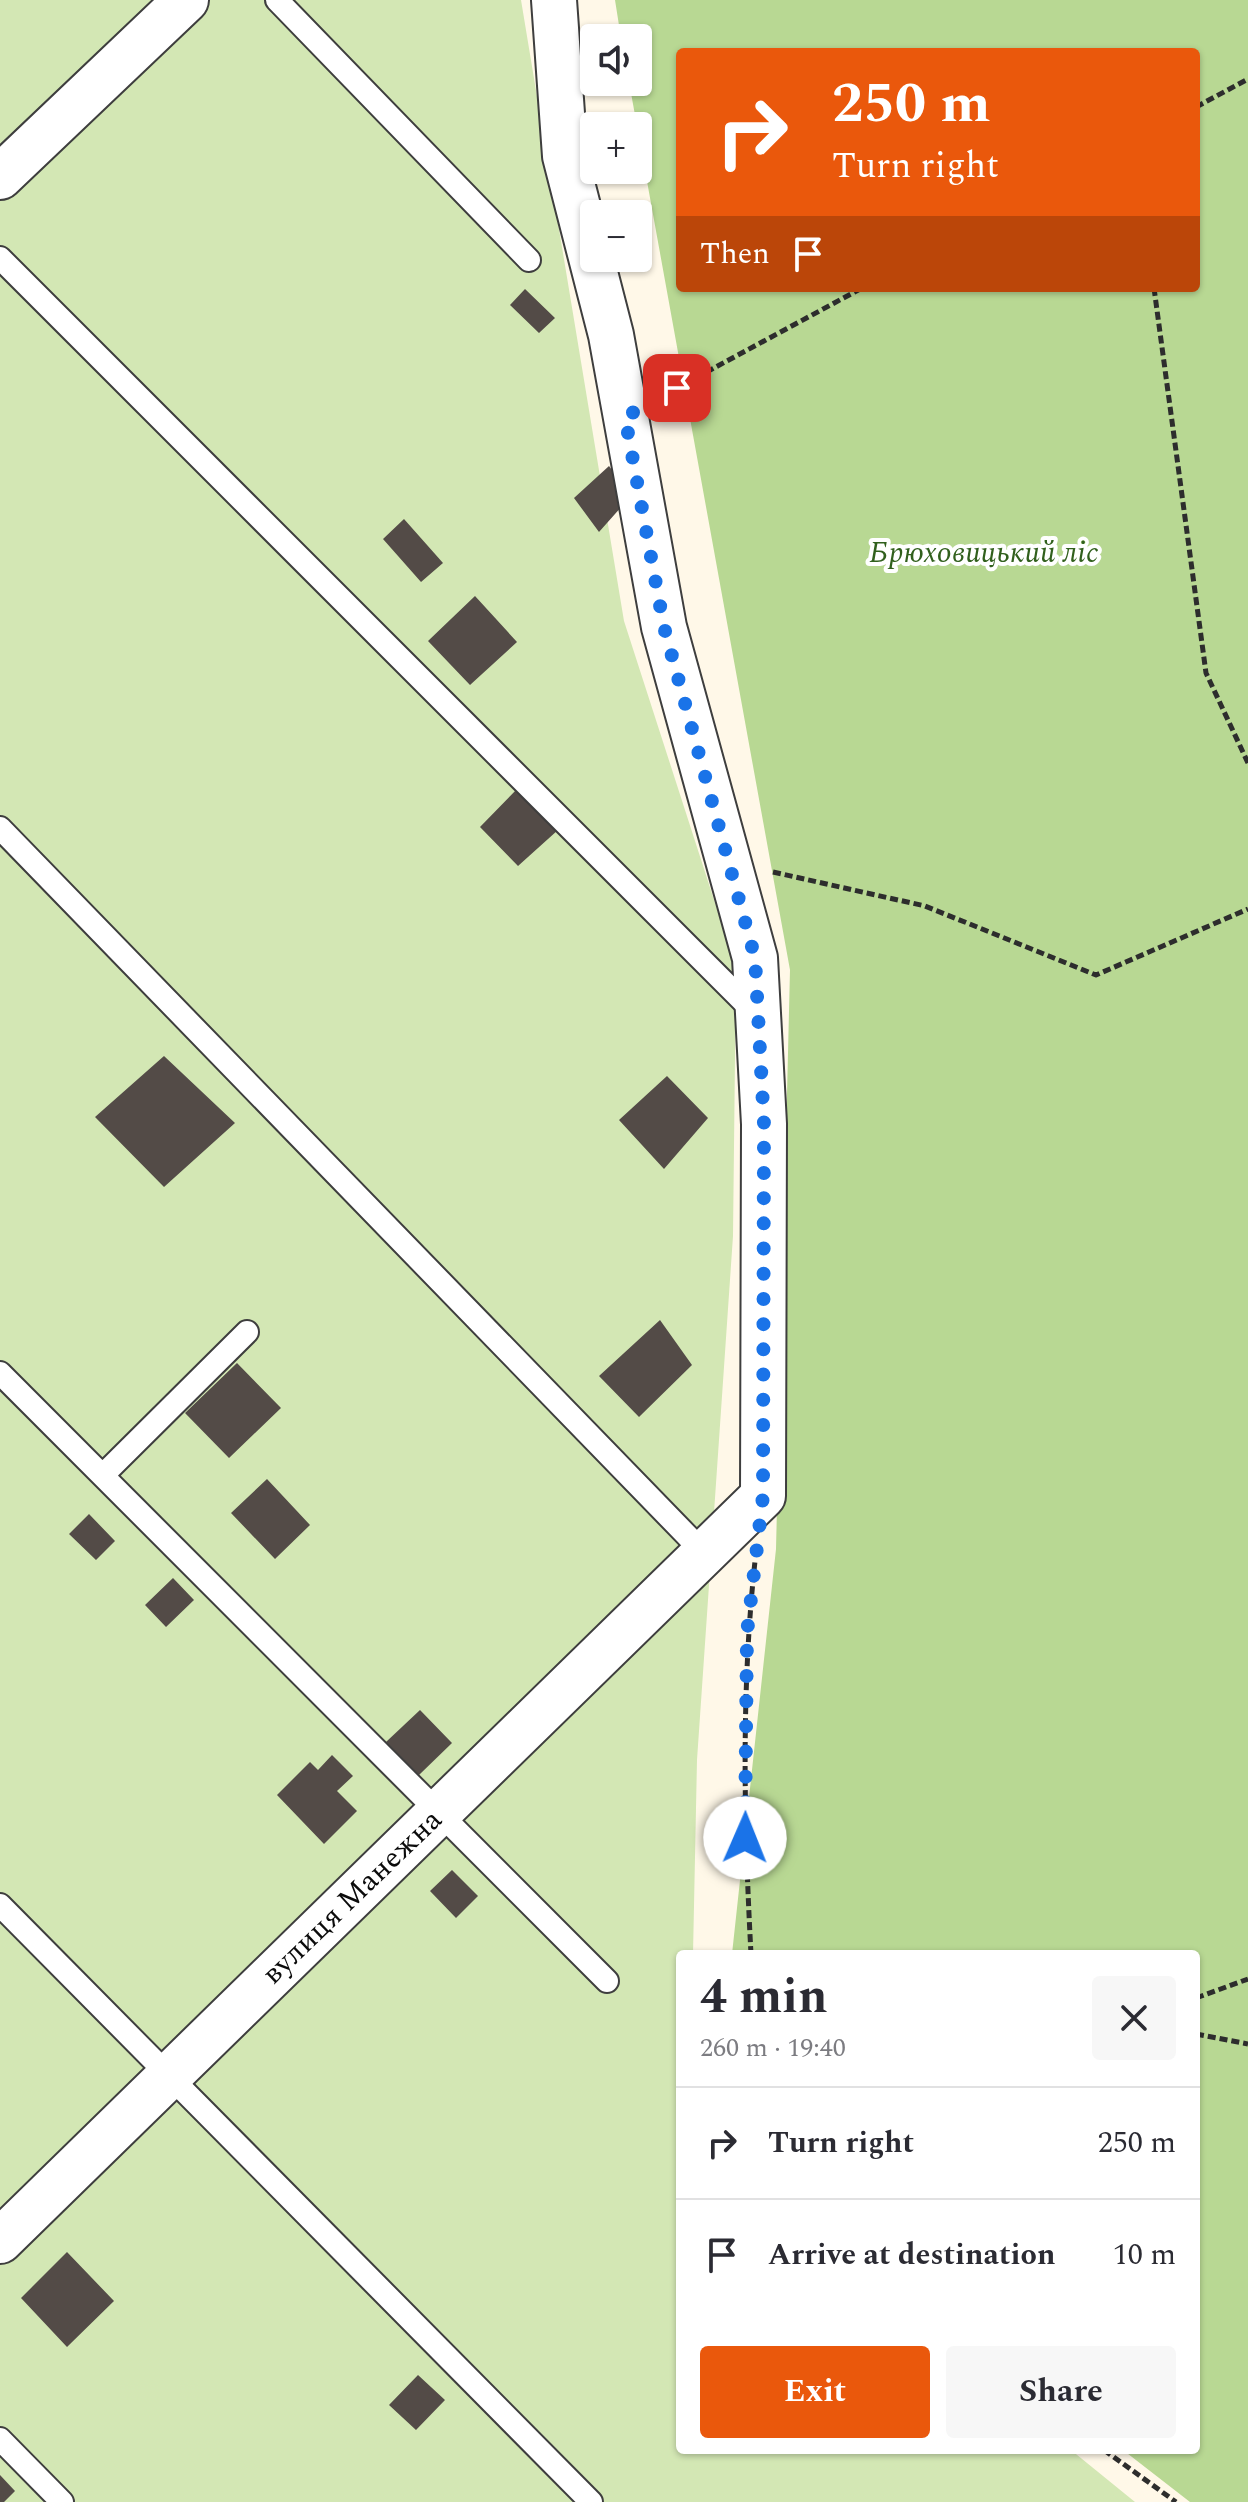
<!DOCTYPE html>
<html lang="en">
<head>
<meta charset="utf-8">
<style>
	body { margin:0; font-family:Spectral,serif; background:#f7f7f7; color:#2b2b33; height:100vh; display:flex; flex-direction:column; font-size:30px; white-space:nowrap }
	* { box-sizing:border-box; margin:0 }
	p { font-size:26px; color:#7c7c81 }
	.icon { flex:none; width:44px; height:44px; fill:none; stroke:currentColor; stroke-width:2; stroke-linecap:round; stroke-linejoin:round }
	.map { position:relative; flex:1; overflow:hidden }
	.sheet { position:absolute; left:676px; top:1950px; width:524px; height:504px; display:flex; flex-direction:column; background:#fff; border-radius:8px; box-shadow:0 2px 6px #0004 }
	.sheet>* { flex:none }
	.top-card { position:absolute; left:676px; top:48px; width:524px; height:244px; border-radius:8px; box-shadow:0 2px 6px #0004; background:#ea580c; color:#fff; overflow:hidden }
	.tools { position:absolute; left:580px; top:24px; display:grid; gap:16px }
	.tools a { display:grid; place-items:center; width:72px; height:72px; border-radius:8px; background:#fff; box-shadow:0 2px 6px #0004; font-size:40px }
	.pin { position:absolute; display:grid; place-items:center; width:68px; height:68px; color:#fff; margin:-34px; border-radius:16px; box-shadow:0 4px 12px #0006 }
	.me { position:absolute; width:88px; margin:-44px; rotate:1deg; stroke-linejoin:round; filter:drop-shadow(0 0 6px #0008) }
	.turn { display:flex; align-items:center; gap:28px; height:168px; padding:0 24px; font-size:36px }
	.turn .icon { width:104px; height:104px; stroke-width:2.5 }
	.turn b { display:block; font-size:56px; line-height:68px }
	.then { display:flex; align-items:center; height:76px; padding:0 24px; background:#0003; gap:16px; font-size:30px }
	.round { display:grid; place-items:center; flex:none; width:84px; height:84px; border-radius:8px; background:#f7f7f7 }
	.head { display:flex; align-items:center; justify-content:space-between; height:136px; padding:0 24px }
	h1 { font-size:48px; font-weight:700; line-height:60px }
	.primary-button { display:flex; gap:16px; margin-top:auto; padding:16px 24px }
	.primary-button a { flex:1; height:92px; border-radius:8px; background:#ea580c; color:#fff; font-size:32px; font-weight:700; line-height:92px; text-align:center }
	.primary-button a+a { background:#f7f7f7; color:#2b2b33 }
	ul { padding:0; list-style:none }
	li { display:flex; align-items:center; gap:24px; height:112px; padding:0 24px; border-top:2px solid #e1e1e2 }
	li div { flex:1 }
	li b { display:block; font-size:30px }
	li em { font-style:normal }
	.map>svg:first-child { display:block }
	.green { fill:#d3e7b4 }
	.forest { fill:#b8d893; fill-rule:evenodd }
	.building { fill:#534b47 }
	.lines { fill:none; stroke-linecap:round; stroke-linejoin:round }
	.lane-casing { stroke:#3e3e3e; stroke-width:26 }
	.street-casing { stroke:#3e3e3e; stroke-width:48 }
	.path { stroke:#2d2d2d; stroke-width:5; stroke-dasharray:8 4; stroke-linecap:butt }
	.lane { stroke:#fff; stroke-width:22 }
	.street { stroke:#fff; stroke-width:44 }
	.route { stroke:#1a73e8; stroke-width:14; stroke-dasharray:0 25.2 }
	.labels { text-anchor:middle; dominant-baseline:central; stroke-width:8; stroke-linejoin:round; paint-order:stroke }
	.park-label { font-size:30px; font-style:italic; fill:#31601d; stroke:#fff }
	.street-label { font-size:30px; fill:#0b0b0b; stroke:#fff }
</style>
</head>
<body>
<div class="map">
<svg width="1248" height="2502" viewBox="0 0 1248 2502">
	<rect width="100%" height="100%" fill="#fff8e8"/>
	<path class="green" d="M 0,0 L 521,0 L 624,621 L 736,968 L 733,1236 L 697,1760 L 693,1954 L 680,1954 L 680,2450 L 1071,2450 L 1135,2502 L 0,2502 Z"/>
	<path class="forest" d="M 615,0 L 1248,0 L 1248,2502 L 1190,2502 L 1123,2450 L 1196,2450 L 1196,1954 L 732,1954 L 776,1549 L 790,970 L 629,82 L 638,82 L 638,38 L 621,38 ZM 680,52 L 1196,52 L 1196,288 L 680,288 Z"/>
	<path class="building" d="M 525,289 L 555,318 L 539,333 L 510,305 Z
		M 609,466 L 631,496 L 599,532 L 574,498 Z
		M 404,519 L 443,563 L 421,582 L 383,539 Z
		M 475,596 L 517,642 L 470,685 L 428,641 Z
		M 517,789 L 558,830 L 518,866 L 480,827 Z
		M 164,1056 L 235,1123 L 164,1187 L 95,1117 Z
		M 667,1076 L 708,1118 L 664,1169 L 619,1120 Z
		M 660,1320 L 692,1365 L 639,1417 L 599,1376 Z
		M 237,1363 L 281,1408 L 229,1458 L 185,1413 Z
		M 267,1479 L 310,1525 L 275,1559 L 231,1513 Z
		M 89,1514 L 115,1541 L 96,1560 L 69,1534 Z
		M 173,1578 L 194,1600 L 166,1627 L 145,1605 Z
		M 420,1710 L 452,1743 L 419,1775 L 386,1742 Z
		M 332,1755 L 353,1776 L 337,1791 L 357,1811 L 324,1844 L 277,1795 L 310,1762 L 318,1770 Z
		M 452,1870 L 478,1896 L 456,1918 L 430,1891 Z
		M 67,2252 L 114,2301 L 67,2347 L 21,2298 Z
		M 418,2375 L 445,2400 L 416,2430 L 389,2405 Z
		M 0,2475 L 15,2491 L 4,2502 L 0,2502 Z"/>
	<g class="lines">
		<defs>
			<path id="lane" d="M 277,0 L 529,260
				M 0,258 L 754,1012
				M 0,828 L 704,1553
				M 0,1373 L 607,1981
				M 103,1475 L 247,1332
				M 0,1905 L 591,2502
				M 0,2439 L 62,2502"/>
			<path id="street" d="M 0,177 L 186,0
				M 0,2241 L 763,1496 L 764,1124 L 755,958 L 664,627 L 611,335 L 565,156 L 554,0"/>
		</defs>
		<use href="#lane" class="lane-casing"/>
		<use href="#street" class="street-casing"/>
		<path class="path" d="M 1196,107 L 1248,79
			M 1154,288 L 1206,673 L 1248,763
			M 664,395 L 862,288
			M 773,872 L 925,906 L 1096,975 L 1248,909
			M 751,1954 C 744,1823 741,1691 755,1561
			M 1196,1998 L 1248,1979
			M 1196,2034 L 1248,2044
			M 1104,2450 L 1176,2502"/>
		<use href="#lane" class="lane"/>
		<use href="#street" class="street"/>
	</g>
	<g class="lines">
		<path class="route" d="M 677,388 L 625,417 L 664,627 L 755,958 L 764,1124 L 763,1496 L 747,1633 L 745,1838"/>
	</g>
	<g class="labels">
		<g class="park-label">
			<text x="984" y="553">Брюховицький ліс</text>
		</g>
		<g class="street-label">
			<text transform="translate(352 1897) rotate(-44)">вулиця Манежна</text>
		</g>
	</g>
</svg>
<div class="tools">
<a><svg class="icon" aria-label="sound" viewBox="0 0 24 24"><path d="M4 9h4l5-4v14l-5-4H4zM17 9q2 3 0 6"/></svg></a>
<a>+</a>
<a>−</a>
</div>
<div class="pin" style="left:677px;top:388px;background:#d93025"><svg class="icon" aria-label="arrive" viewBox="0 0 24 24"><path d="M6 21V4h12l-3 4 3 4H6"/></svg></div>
<svg class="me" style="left:745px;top:1838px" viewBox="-20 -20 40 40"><circle r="19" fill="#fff"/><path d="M0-13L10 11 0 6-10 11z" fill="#1a73e8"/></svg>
<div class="top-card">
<div class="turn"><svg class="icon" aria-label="right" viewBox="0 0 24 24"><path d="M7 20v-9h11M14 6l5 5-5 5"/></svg><div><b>250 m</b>Turn right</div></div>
<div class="then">Then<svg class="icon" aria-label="arrive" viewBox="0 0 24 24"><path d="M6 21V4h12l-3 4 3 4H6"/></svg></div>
</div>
<section class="sheet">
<div class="head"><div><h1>4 min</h1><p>260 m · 19:40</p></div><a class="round"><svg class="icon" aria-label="close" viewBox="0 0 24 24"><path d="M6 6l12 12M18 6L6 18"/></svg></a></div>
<ul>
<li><svg class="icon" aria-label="right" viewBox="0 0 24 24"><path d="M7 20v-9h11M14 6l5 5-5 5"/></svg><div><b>Turn right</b></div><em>250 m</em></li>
<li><svg class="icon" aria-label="arrive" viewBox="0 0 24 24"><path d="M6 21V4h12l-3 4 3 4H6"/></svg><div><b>Arrive at destination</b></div><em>10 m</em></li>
</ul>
<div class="primary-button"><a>Exit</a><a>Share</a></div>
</section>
</div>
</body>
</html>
